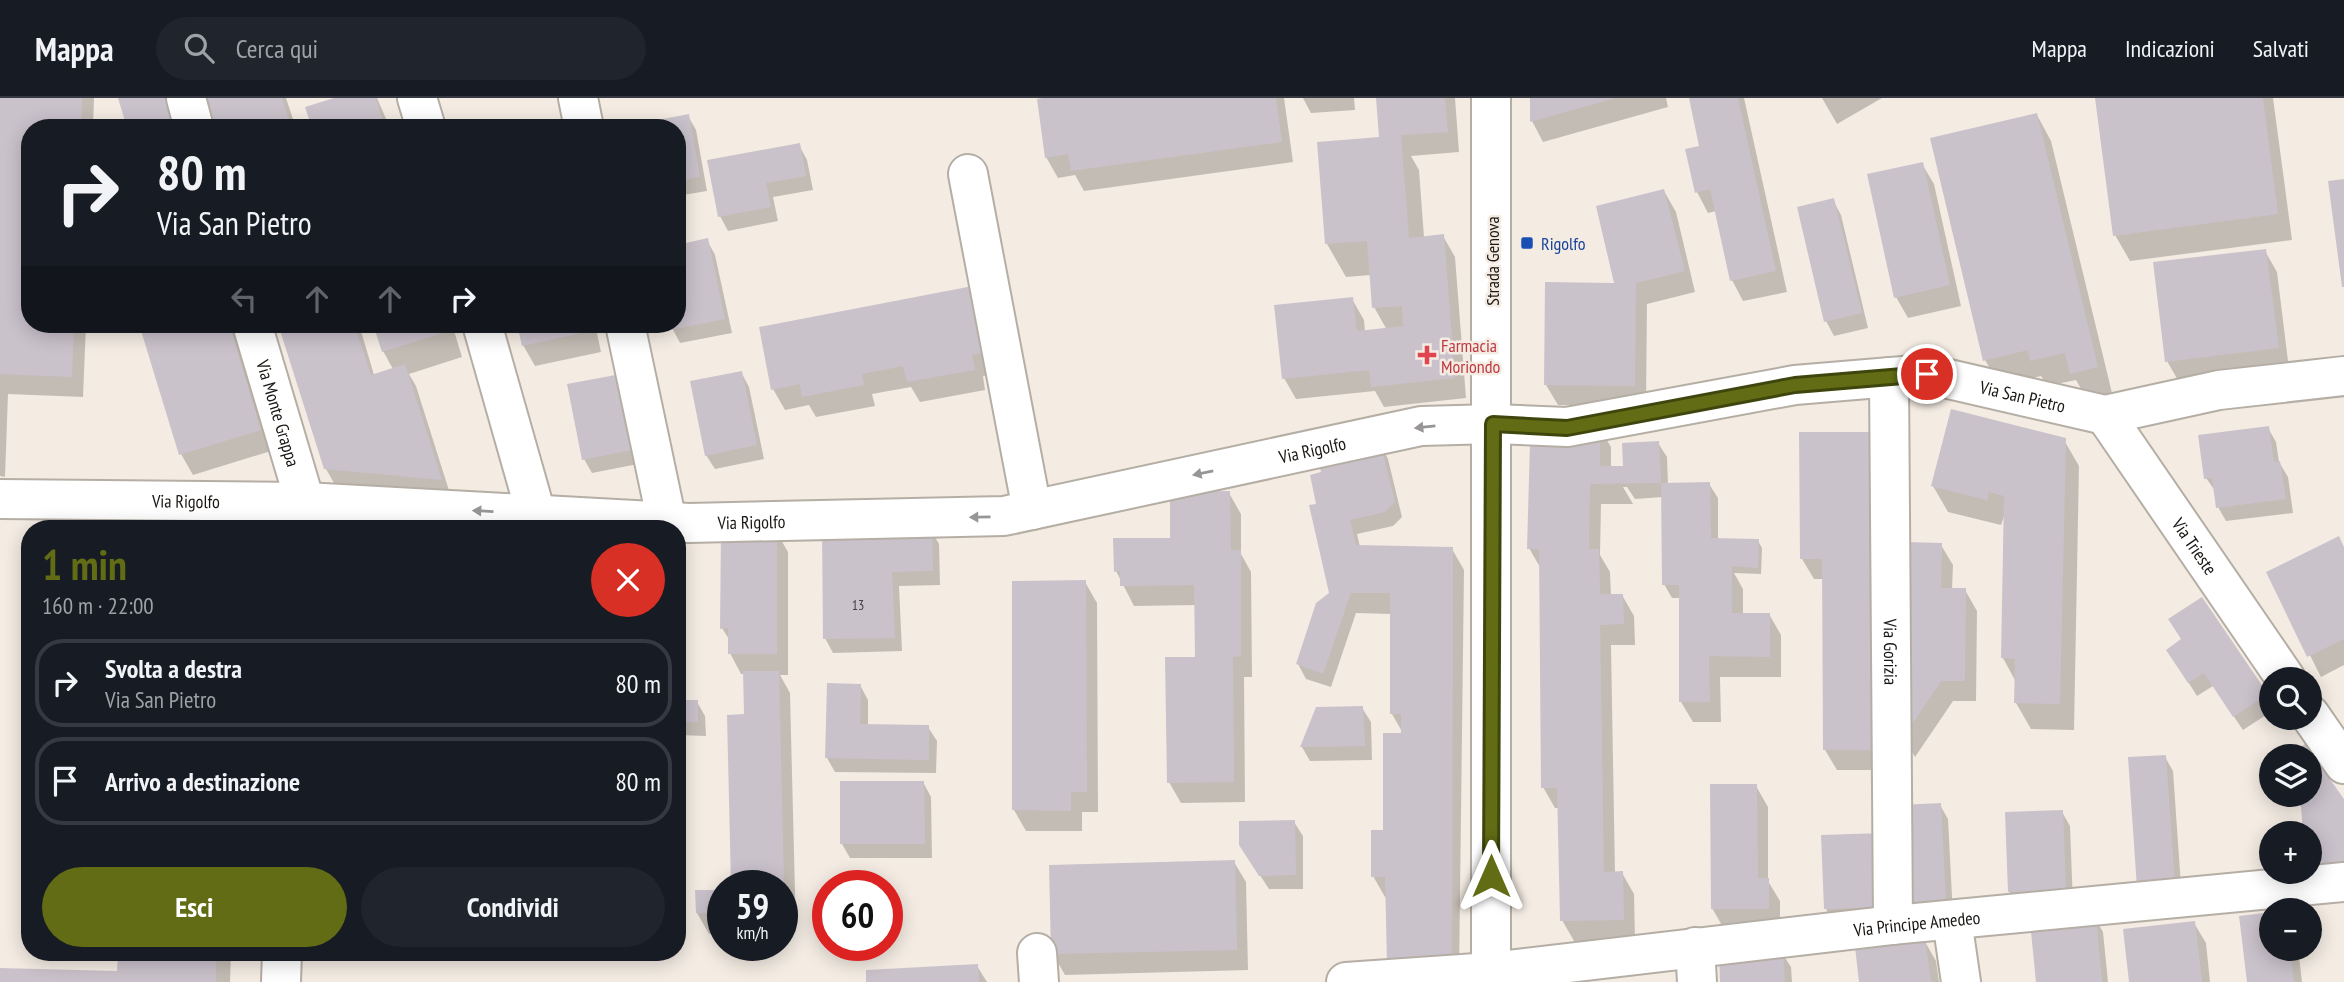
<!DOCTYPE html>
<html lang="it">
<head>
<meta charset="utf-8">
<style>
	body { margin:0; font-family:"PT Sans Narrow",sans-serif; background:#20242c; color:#f1f3f6; height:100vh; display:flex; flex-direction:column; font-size:26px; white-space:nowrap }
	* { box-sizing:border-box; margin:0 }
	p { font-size:23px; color:#9ea1a6 }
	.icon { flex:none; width:38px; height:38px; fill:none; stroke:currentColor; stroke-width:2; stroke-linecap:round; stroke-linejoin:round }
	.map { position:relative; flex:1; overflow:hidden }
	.details { position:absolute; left:21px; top:422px; width:665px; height:441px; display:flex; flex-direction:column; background:#171b24; border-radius:28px; box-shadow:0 4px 18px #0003 }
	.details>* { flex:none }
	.guide { position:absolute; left:21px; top:21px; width:665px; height:214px; border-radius:28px; box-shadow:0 4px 18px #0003; background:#171b24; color:#f1f3f6; overflow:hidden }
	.controls { position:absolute; left:2259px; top:569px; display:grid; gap:14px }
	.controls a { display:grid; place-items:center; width:63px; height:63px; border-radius:50%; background:#171b24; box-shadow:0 4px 18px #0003; font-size:35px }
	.speed { position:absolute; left:707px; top:772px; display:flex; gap:14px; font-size:35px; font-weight:700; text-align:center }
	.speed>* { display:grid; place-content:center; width:91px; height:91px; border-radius:50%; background:#171b24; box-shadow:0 4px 18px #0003; line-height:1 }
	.speed small { font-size:18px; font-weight:400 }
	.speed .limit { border:10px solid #d22; background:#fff; color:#111 }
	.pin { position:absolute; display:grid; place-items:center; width:60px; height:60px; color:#fff; margin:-30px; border:4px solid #fff; border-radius:50%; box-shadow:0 2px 7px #0007 }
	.me { position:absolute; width:77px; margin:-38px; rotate:0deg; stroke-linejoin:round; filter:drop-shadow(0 0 5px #0008) }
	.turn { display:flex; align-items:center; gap:24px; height:147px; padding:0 21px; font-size:32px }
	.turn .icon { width:91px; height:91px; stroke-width:2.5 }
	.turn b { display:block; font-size:49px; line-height:60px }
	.lanes { display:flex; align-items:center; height:66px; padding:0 21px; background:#0003; justify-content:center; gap:35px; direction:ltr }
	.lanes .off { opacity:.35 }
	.round { display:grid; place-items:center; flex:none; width:74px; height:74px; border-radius:37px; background:#20242c }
	.headline { display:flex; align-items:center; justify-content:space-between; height:119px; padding:0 21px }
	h1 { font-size:42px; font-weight:700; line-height:52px; color:#616c14 }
	.primary-button { display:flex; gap:14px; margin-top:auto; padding:14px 21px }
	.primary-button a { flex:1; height:80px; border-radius:42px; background:#616c14; color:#fff; font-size:28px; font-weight:700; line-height:80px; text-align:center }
	.primary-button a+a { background:#20242c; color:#f1f3f6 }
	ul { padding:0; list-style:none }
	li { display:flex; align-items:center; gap:21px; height:88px; margin:0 14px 10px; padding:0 7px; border:4px solid #363941; border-radius:28px }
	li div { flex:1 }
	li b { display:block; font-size:26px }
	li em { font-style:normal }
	header { display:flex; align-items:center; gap:42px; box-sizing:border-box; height:98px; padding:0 35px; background:#171b24; border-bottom:2px solid #363941 }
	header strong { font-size:33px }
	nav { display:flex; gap:38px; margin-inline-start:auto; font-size:24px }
	.search { width:490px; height:63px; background:#20242c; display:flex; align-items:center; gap:18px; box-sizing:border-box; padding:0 24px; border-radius:38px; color:#9ea1a6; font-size:26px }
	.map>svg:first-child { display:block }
	.shadow { fill:#0003 }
	.building { fill:#cac2cb }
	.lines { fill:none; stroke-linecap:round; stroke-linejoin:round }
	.minor-casing { stroke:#b5aea5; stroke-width:42 }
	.major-casing { stroke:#b5aea5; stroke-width:42 }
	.minor { stroke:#fff; stroke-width:38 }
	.major { stroke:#fff; stroke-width:38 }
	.oneway { fill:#989695 }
	.route-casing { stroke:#3f460d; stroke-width:18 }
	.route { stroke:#616c14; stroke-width:12 }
	.transit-dot { fill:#1a4fb4; stroke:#f4ece3; stroke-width:2.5 }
	.health-dot { fill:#e0444e; stroke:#f4ece3; stroke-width:2.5 }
	.labels { text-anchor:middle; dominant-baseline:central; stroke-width:5; stroke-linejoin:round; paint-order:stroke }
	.number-label { font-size:14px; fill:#454141 }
	.transit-label { font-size:18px; fill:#164399; stroke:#f4ece3; text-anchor:start }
	.street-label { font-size:18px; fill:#191613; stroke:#f4ece3 }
	.health-label { font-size:18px; fill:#be3a42; stroke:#f4ece3; text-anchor:start }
</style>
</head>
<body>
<header>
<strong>Mappa</strong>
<div class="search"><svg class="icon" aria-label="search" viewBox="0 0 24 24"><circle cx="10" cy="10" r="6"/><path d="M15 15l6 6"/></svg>Cerca qui</div>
<nav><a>Mappa</a><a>Indicazioni</a><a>Salvati</a></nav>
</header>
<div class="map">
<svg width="2344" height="884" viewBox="0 0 2344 884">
	<rect width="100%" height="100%" fill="#f4ece3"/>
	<path class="shadow" d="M 0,0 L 94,0 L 93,30 L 30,30 L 30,226 L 86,226 L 83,299 L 8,296 L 5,379 L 0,378 Z
		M 209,0 L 286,0 L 296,30 L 218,30 Z
		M 340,0 L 377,0 L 390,30 L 314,30 Z
		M 1055,0 L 1284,0 L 1293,64 L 1084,93 L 1075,77 L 1058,80 L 1046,59 Z
		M 1303,0 L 1354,0 L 1355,12 L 1311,15 Z
		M 1378,0 L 1455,0 L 1459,54 L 1411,58 L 1419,72 L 1424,139 L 1443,138 L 1455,159 L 1466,300 L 1384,309 L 1375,293 L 1296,301 L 1284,280 L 1352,201 L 1364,222 L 1365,234 L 1387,232 L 1374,209 L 1371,177 L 1346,179 L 1327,146 L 1381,40 Z
		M 1531,0 L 1666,0 L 1668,9 L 1543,44 L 1532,23 Z
		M 1691,0 L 1744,0 L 1787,194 L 1743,203 L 1732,182 L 1716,113 L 1708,115 L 1697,94 L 1701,49 Z
		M 1822,0 L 1882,0 L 1837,26 Z
		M 2097,0 L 2273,0 L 2292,142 L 2130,163 L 2115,137 Z
		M 2037,17 L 2051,43 L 2112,295 L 2087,301 L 2076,282 L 2047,288 L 2041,278 L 2000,288 L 1985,262 Z
		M 688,18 L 696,32 L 707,93 L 677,98 L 677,30 Z
		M 799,47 L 807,62 L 813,92 L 773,99 L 778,123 L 728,133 L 720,118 Z
		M 1922,66 L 1934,86 L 1961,208 L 1908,220 L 1896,199 Z
		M 1664,93 L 1676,114 L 1695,194 L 1647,206 L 1646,308 L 1558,307 L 1546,287 L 1616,187 Z
		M 1833,102 L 1841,117 L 1868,230 L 1834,238 L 1826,223 Z
		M 707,142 L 715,157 L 732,235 L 680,245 L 670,226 L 677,226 Z
		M 2265,153 L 2277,174 L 2289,271 L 2179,284 L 2167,263 Z
		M 982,188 L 1006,274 L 983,278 L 985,292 L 920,304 L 911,289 L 872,296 L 875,308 L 816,319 L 809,307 L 785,312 L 773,291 Z
		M 141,226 L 233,226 L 271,353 L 193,377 L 181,356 Z
		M 280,226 L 359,226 L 374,277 L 393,271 L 383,253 L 375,226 L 452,226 L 462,259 L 409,276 L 416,288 L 452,402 L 338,392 L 326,371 Z
		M 519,226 L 595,226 L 601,254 L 535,268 L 523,247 Z
		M 741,274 L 749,289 L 764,361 L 715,371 L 706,357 Z
		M 620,278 L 643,365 L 592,375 L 584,361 Z
		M 1599,329 L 1611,349 L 1611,370 L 1625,370 L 1658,345 L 1667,359 L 1668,387 L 1709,386 L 1718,400 L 1718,442 L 1758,443 L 1762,450 L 1761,476 L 1734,475 L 1743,491 L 1743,516 L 1769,516 L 1781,537 L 1781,579 L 1720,579 L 1721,624 L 1693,624 L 1681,604 L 1681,500 L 1672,500 L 1664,486 L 1663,399 L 1635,401 L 1627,389 L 1623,389 L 1633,406 L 1601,406 L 1600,457 L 1610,474 L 1611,498 L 1622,497 L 1634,518 L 1635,547 L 1611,547 L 1615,775 L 1622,775 L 1634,796 L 1635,842 L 1574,843 L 1562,822 L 1559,710 L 1555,710 L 1543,689 L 1541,471 L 1529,450 Z
		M 2268,330 L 2276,344 L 2279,364 L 2288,379 L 2293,415 L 2226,423 L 2218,409 L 2216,394 L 2206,380 Z
		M 1801,336 L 1892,672 L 1837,672 L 1825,652 L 1824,481 L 1814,481 L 1802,461 Z
		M 2064,342 L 2079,368 L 2074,632 L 2031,631 L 2016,605 L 2016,584 L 2003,560 L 2004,418 L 2001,427 L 1948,414 L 1933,388 Z
		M 1380,346 L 1388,361 L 1402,419 L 1393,428 L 1357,436 L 1360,449 L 1452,451 L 1464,472 L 1459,879 L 1385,799 L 1373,778 L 1385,734 L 1404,637 L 1392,616 L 1391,516 L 1356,515 L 1331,589 L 1306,581 L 1298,566 L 1331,496 L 1318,407 L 1323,375 Z
		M 1229,395 L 1241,416 L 1241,456 L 1251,474 L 1252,579 L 1244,579 L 1245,704 L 1181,705 L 1169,684 L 1197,561 L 1196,507 L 1134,508 L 1116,473 L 1172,442 Z
		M 931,432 L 939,446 L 940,487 L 899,488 L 902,553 L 833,555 L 825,540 Z
		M 776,433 L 788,454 L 788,577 L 780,577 L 790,595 L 796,834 L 782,834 L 782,788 L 746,618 L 745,576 L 741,576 L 730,555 L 730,543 L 722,530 Z
		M 1941,447 L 1953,467 L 1952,492 L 1965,492 L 1977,513 L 1976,603 L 1953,603 L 1915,659 L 1904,640 Z
		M 2344,451 L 2344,567 L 2321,579 L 2268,475 Z
		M 1085,484 L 1097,505 L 1098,714 L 1082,714 L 1082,733 L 1026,733 L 1014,712 Z
		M 2168,552 L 2266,597 L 2272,613 L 2243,632 L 2213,588 L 2197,598 Z
		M 860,587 L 868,602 L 868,628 L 928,629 L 937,643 L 936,675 L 835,674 L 827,660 Z
		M 677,604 L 697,604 L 705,618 L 706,638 L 677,637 Z
		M 1362,610 L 1371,624 L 1372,662 L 1310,663 L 1302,649 L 1317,611 Z
		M 2165,659 L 2173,673 L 2182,802 L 2147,804 Z
		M 923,684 L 931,699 L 932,760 L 850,760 L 842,746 Z
		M 1756,688 L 1768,709 L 1768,783 L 1780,803 L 1780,831 L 1724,831 L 1712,810 Z
		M 1940,707 L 1948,721 L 1953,818 L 1907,806 Z
		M 2062,714 L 2070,728 L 2073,806 L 2018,807 L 2009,793 Z
		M 1294,724 L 1303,738 L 1303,791 L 1269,791 L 1250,762 Z
		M 1823,739 L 1892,823 L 1834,825 L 1826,811 Z
		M 1234,764 L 1246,784 L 1248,872 L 1065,877 L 1053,856 Z
		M 723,794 L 723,835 L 709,836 L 697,815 Z
		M 2095,820 L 2103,834 L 2108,884 L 2037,884 Z
		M 2194,825 L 2206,845 L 2210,884 L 2131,884 Z
		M 1924,842 L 1936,863 L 1939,884 L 1861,884 Z
		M 2272,850 L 2298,850 L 2302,884 L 2249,884 Z
		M 119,854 L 231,854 L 230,884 L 0,884 L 0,871 L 119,875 Z
		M 1782,855 L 1791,869 L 1792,884 L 1722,884 Z
		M 977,868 L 987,884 L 868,884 Z"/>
	<path class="building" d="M 0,0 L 82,0 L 81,30 L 30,30 L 30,226 L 74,226 L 72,279 L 0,276 Z
		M 118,0 L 175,0 L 184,30 L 127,30 Z
		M 207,0 L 282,0 L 291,30 L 216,30 Z
		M 334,0 L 376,0 L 385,30 L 312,30 L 305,9 Z
		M 1042,0 L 1276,0 L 1282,44 L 1071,73 L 1068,56 L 1045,60 L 1037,1 Z
		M 1376,0 L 1445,0 L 1448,34 L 1401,37 L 1409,140 L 1444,136 L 1455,280 L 1371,289 L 1369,272 L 1282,281 L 1274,207 L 1353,199 L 1357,233 L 1403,228 L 1402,208 L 1372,210 L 1367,143 L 1325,146 L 1317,44 L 1379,39 Z
		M 1530,0 L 1612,0 L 1612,1 L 1530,24 Z
		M 1689,0 L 1738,0 L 1776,173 L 1730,183 L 1710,91 L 1695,95 L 1685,51 L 1699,48 Z
		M 2095,0 L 2263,0 L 2278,116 L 2113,138 Z
		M 2037,15 L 2098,269 L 2070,276 L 2065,255 L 2030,263 L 2028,252 L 1983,263 L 1930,40 Z
		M 689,16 L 700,79 L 677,83 L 677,30 L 632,30 L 631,27 Z
		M 800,45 L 806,78 L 766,85 L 771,109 L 718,119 L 707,62 Z
		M 1923,64 L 1950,187 L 1894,200 L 1867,76 Z
		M 2344,81 L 2344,189 L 2342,189 L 2328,83 Z
		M 1664,91 L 1685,173 L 1636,185 L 1635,288 L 1544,287 L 1545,184 L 1614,185 L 1596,108 Z
		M 1834,100 L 1862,215 L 1824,224 L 1797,109 Z
		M 708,140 L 725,221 L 670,232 L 669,226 L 677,226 L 677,147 Z
		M 2266,151 L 2279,250 L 2165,264 L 2153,164 Z
		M 983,186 L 995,253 L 972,257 L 975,272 L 907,284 L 903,268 L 862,276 L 864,287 L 802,299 L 800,286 L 771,292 L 759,229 Z
		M 139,226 L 229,226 L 261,332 L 179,357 Z
		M 278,226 L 354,226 L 371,277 L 405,266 L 442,382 L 324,371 Z
		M 373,226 L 446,226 L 449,233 L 382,254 Z
		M 517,226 L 589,226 L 591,233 L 522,248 Z
		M 742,273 L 757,347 L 705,358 L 690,283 Z
		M 621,276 L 636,351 L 582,362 L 567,286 Z
		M 1951,311 L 2066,340 L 2060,606 L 2014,605 L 2015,561 L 2001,560 L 2004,398 L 1989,394 L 1987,402 L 1931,388 Z
		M 1600,327 L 1600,368 L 1623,368 L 1622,345 L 1659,343 L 1661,385 L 1590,386 L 1589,451 L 1599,451 L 1600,496 L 1623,496 L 1624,526 L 1600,527 L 1604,774 L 1623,773 L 1624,822 L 1560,823 L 1557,690 L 1541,690 L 1539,451 L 1527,451 L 1530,344 Z
		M 2269,328 L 2274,364 L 2280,363 L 2286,401 L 2216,410 L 2212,380 L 2204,381 L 2198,337 Z
		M 1799,334 L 1875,334 L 1881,652 L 1823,652 L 1822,461 L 1800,461 Z
		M 1380,344 L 1395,404 L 1385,414 L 1350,422 L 1356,447 L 1453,449 L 1452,865 L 1387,866 L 1385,779 L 1371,779 L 1371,732 L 1383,732 L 1383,635 L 1401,635 L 1401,616 L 1390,616 L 1390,495 L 1351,495 L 1323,576 L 1296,566 L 1316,505 L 1329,495 L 1309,407 L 1316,406 L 1310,377 L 1321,374 L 1317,359 Z
		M 1710,384 L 1711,440 L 1759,441 L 1758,470 L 1732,468 L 1732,515 L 1770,515 L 1770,559 L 1709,558 L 1710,604 L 1679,604 L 1679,487 L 1662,487 L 1661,385 Z
		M 1230,393 L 1231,452 L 1241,452 L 1241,558 L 1233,559 L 1234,684 L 1167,685 L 1165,559 L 1195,559 L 1194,487 L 1120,488 L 1120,473 L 1114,474 L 1113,440 L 1170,440 L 1170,394 Z
		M 932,430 L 933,473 L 892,474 L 895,540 L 823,541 L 822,431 Z
		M 721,431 L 777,432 L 777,556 L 728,556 L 728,530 L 720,531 Z
		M 2339,438 L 2344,449 L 2344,541 L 2307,559 L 2266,474 Z
		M 1905,444 L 1942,445 L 1941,490 L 1966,490 L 1965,583 L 1941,583 L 1903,640 Z
		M 1086,482 L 1087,694 L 1071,694 L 1071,713 L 1012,712 L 1012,483 Z
		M 2202,499 L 2268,596 L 2233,619 L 2204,575 L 2188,585 L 2166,552 L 2181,541 L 2168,521 Z
		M 743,573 L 779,573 L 784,788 L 731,788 L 727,617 L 744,616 Z
		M 827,585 L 861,586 L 860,626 L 929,627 L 929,662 L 825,660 Z
		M 677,602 L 698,602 L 698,624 L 677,624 Z
		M 1363,608 L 1365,648 L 1300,649 L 1316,609 Z
		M 2305,646 L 2344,701 L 2344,775 L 2310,774 L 2310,735 L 2303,735 L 2301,709 L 2292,696 L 2310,696 L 2310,658 L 2289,658 Z
		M 2166,657 L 2175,788 L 2137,790 L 2128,659 Z
		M 840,683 L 924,683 L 925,746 L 840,746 Z
		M 1710,686 L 1757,686 L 1758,780 L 1769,780 L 1769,811 L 1711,811 Z
		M 1941,705 L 1946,804 L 1905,806 L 1900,707 Z
		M 2063,712 L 2066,792 L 2008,794 L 2005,714 Z
		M 1295,722 L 1296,777 L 1259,778 L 1239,747 L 1239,723 Z
		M 1882,735 L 1884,809 L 1824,811 L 1821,737 Z
		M 1235,762 L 1237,852 L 1051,856 L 1049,767 Z
		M 695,792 L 723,792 L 723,815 L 696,815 Z
		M 2272,814 L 2272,850 L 2290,850 L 2294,884 L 2247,884 L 2239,818 Z
		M 2096,818 L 2102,884 L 2036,884 L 2030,824 Z
		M 2195,823 L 2202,884 L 2129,884 L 2123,831 Z
		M 1925,840 L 1931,884 L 1859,884 L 1855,849 Z
		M 1783,853 L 1785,884 L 1720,884 L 1719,857 Z
		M 118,854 L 216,854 L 216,884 L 0,884 L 0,870 L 117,873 Z
		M 978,866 L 979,884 L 866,884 L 866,872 Z"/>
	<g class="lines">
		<defs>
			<g id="minor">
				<path d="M 186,0 L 194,30"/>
				<path d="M 417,0 L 426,30"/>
				<path d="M 578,0 L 584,30"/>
				<path d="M 968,76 L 1032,412"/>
				<path id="s1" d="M 252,226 L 305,404 L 304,429"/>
				<path d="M 482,226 L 536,416"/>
				<path d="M 625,226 L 667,424"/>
				<path id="s2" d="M 1889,279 L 1893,827"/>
				<path id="s3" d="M 2105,317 L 2286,581"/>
				<path id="s4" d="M 0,401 L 305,404 L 689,425 L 1004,418 L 1421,328 L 1494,326 L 1567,329 L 1795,287 L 1927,276 L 2105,317 L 2219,292 L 2344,278"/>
				<path d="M 2310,617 L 2344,666"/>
				<path d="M 1952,822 L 1961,884"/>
				<path d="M 1695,849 L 1697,884"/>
				<path d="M 1037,855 L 1039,884"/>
				<path d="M 281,884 L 282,854"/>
				<path id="s5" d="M 1346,884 L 1491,874 L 1893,827 L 2344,784"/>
			</g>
			<path id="major" d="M 1491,884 L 1491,0"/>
		</defs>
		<use href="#minor" class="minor-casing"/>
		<use href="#major" class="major-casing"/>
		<use href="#minor" class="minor"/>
		<use href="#major" class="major"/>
	</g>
	<defs><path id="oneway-solid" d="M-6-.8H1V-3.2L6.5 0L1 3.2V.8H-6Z" transform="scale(1.75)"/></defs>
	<g class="oneway">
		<use href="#oneway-solid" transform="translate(1425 329) rotate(174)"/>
		<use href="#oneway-solid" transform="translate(1203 375) rotate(168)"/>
		<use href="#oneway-solid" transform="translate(483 413) rotate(-177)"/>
		<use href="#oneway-solid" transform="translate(980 419) rotate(179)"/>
	</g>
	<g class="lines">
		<defs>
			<path id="route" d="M 1491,778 L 1493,326 L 1567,330 L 1795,287 L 1927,276"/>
		</defs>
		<use href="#route" class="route-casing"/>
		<use href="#route" class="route"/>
	</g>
	<rect class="transit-dot" x="1520" y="138" width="14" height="14" rx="3.5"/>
	<path class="health-dot" d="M1423.5 246.5h7v7h7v7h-7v7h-7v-7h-7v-7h7z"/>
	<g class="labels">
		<g class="number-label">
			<text x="858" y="507">13</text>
		</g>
		<g class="transit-label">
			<text x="1541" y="145">Rigolfo</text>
		</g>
		<g class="street-label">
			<text transform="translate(1492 163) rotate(-90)">Strada Genova</text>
			<text stroke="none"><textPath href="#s4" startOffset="2040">Via San Pietro</textPath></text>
			<text stroke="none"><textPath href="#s1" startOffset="93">Via Monte Grappa</textPath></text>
			<text stroke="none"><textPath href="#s4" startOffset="1320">Via Rigolfo</textPath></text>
			<text stroke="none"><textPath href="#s4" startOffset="186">Via Rigolfo</textPath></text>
			<text stroke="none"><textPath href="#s4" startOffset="752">Via Rigolfo</textPath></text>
			<text stroke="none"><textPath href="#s3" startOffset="159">Via Trieste</textPath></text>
			<text stroke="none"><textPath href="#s2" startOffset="275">Via Gorizia</textPath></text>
			<text stroke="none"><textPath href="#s5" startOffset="574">Via Principe Amedeo</textPath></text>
		</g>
		<g class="health-label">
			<text x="1441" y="247">Farmacia<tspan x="1441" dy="21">Moriondo</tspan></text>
		</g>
	</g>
</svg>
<div class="controls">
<a><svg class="icon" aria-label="search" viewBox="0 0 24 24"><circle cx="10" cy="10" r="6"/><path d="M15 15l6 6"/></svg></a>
<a><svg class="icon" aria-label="layers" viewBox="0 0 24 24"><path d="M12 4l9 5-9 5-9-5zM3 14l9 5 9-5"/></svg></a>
<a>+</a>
<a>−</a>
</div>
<div class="speed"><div>59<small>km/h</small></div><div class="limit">60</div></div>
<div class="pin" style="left:1927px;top:276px;background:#d93025"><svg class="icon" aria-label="arrive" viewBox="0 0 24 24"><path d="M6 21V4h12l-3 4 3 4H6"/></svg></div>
<svg class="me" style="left:1491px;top:778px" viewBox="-20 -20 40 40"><path d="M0-17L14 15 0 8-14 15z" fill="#616c14" stroke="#fff" stroke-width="4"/></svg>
<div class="guide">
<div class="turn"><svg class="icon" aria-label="right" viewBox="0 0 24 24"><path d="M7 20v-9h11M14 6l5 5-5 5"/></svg><div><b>80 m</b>Via San Pietro</div></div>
<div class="lanes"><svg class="icon off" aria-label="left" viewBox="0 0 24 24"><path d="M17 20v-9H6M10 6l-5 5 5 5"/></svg><svg class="icon off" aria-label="ahead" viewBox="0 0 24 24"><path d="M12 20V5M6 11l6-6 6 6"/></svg><svg class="icon off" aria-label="ahead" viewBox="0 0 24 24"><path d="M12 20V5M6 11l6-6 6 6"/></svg><svg class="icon" aria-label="right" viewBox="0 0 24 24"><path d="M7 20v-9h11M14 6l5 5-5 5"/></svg></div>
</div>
<section class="details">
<div class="headline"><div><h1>1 min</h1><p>160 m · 22:00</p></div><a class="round" style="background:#d93025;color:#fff"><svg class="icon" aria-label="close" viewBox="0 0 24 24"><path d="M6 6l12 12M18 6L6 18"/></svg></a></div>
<ul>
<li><svg class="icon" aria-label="right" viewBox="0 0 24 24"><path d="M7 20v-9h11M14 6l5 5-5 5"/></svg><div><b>Svolta a destra</b><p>Via San Pietro</p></div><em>80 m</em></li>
<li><svg class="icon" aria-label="arrive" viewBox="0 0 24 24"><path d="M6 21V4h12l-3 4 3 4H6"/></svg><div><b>Arrivo a destinazione</b></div><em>80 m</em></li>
</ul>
<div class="primary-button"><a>Esci</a><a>Condividi</a></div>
</section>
</div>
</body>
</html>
